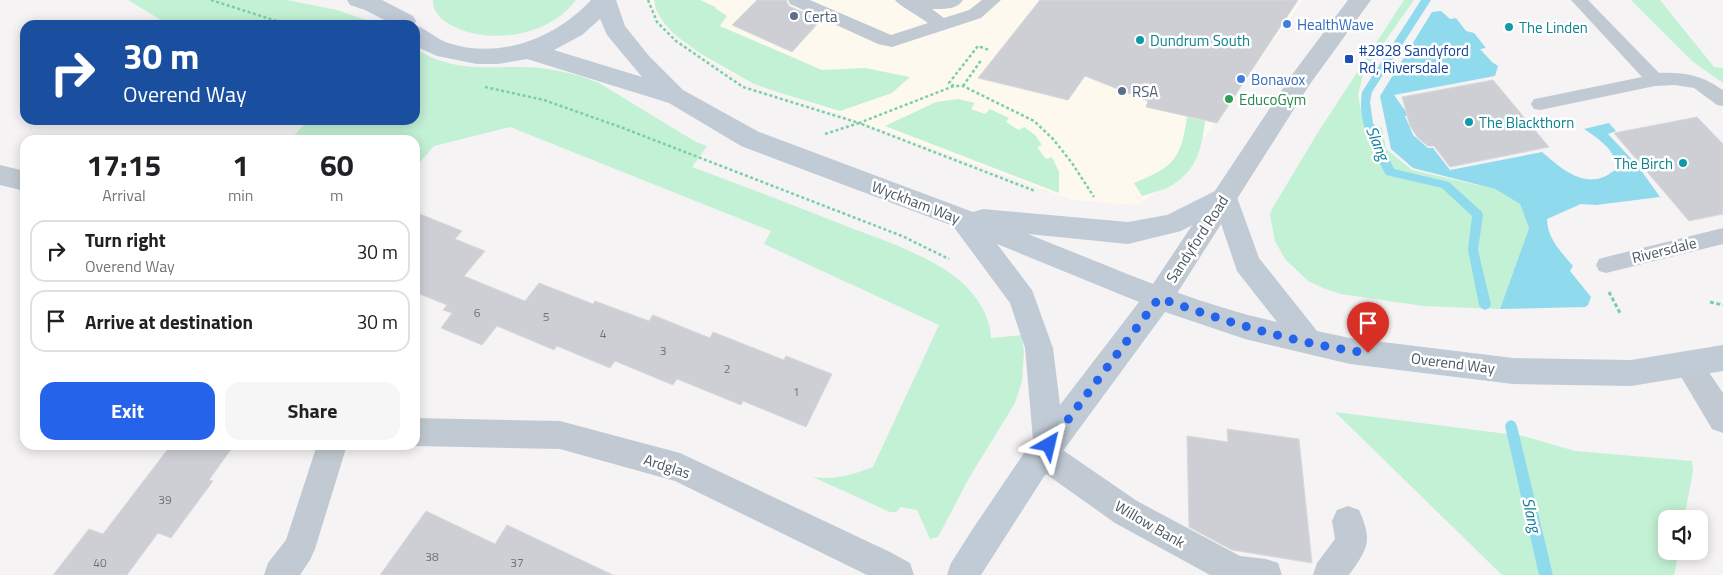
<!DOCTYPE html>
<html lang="en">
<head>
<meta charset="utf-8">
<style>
	body { margin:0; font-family:"Titillium Web",sans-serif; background:#f6f6f6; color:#202124; height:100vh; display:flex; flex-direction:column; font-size:19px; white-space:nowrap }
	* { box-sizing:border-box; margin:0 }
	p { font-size:16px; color:#757577 }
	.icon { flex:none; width:28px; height:28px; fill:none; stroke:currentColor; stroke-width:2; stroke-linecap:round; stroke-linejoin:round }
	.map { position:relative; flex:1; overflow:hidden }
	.sheet { position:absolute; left:20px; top:135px; width:400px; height:315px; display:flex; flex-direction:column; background:#fff; border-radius:15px; box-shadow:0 2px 12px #0003 }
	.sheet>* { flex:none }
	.banner { position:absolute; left:20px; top:20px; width:400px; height:105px; border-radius:15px; box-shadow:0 2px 12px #0003; background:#1a4fa0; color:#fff; overflow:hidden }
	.tools { position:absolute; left:1658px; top:510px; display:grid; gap:10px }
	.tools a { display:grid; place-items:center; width:50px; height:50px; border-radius:10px; background:#fff; box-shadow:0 2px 12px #0003; font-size:25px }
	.pin { position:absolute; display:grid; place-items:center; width:42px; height:42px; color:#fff; margin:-51px -21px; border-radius:50% 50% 50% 0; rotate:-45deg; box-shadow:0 0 5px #0007 }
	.pin .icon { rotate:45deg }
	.me { position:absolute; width:55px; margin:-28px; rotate:37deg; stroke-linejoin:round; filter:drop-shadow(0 0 4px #0008) }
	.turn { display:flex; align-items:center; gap:18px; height:105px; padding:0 20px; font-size:22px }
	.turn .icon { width:65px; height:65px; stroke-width:2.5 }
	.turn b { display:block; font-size:35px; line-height:42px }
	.eta { display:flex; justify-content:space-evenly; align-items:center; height:85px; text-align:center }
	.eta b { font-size:30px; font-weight:700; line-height:35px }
	.primary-button { display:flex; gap:10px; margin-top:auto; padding:10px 20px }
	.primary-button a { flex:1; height:58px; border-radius:15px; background:#2563eb; color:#fff; font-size:20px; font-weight:700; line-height:58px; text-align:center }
	.primary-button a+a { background:#f6f6f6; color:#202124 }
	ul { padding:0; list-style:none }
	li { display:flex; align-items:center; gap:15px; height:62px; margin:0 10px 8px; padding:0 10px; border:2px solid #e0e0e0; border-radius:15px }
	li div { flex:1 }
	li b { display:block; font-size:19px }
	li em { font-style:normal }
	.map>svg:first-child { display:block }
	.commercial { fill:#fdf9ef }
	.green { fill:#c3f1d5 }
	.water { fill:#90daee }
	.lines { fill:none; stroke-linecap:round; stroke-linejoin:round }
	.stream { fill:#90daee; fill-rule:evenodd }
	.building { fill:#cdcfd5; stroke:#d7d9de }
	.path-far1 { stroke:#7ad0a6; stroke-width:2.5; stroke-dasharray:3 2.5; stroke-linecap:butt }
	.path { stroke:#7ad0a6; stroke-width:3; stroke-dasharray:4 2.5; stroke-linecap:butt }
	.service { fill:#c1cad2; fill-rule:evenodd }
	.minor { fill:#c1cad2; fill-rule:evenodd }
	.tertiary { fill:#c1cad2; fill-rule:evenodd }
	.secondary { fill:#c1cbd6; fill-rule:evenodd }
	.route { stroke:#2563eb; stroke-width:9; stroke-dasharray:0 16.2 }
	.service-dot { fill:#5c6f8a; stroke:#fff; stroke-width:2 }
	.shop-dot { fill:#3f7fe0; stroke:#fff; stroke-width:2 }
	.culture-dot { fill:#0f9aa8; stroke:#fff; stroke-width:2 }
	.transit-dot { fill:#1a4fb4; stroke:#fff; stroke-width:2 }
	.leisure-dot { fill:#2e9e5b; stroke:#fff; stroke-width:2 }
	.labels { text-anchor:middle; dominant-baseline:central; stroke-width:5; stroke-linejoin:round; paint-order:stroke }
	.number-label { font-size:12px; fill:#6b747e }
	.service-label { font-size:15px; fill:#4e5e75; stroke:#fff; text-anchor:start }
	.shop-label { font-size:15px; fill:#366cbe; stroke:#fff; text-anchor:start }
	.culture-label { font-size:15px; fill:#0d838f; stroke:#fff; text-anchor:start }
	.transit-label { font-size:15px; fill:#164399; stroke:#fff; text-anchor:start }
	.leisure-label { font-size:15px; fill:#27864d; stroke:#fff; text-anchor:start }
	.street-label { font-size:15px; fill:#4a5661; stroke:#fff }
	.water-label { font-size:16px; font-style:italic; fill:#0c7c9b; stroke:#fff }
</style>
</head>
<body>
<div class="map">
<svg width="1723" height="575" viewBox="0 0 1723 575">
	<rect width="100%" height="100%" fill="#f5f3f3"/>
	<path class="commercial" d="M 649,0 L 1303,0 L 1173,181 L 1137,205 L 1072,200 L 741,78 L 702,56 L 681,39 L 664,24 Z"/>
	<path class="green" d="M 128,0 L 287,0 L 337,10 L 381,25 L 169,25 Z
		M 433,0 L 576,0 C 549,37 487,46 449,24 C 441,20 432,10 433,0 Z
		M 654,0 L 700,0 L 716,7 L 715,8 L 727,16 L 720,26 L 822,70 L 865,68 L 910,77 L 892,93 L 840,111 L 787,95 L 754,84 L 701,54 L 674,34 L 664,23 L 656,10 Z
		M 1404,0 L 1414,0 L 1364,71 L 1358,95 L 1363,120 L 1382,128 L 1386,149 L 1412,170 L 1495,189 L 1520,204 L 1529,228 L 1500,309 L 1423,306 L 1341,294 L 1323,288 L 1308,281 L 1285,259 L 1275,241 L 1270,215 L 1272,209 L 1317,134 Z
		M 1631,0 L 1660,0 L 1714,67 L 1723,68 L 1723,83 L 1692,61 Z
		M 415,49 C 454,71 477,67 520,67 C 547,67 575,73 599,83 L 696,142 L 707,146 L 692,167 C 744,186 795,206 846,226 C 880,239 931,256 959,280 C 975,293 991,317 991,338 L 1022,335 L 1024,352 L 1022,381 L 1015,403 L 969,478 L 938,537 L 930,539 L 917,510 L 901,507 L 896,512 L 890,512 L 813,477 C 835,480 852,475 873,467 L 939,325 L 764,244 L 771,231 L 510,127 L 434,146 L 415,168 L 415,140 L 290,140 L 308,120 L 415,120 Z
		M 958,99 L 975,103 L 971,109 L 985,114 L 990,109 L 1009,118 L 1006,122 L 1019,130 L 1024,127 L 1035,135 L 1042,145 L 1037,147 L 1046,159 L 1052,157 L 1059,172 L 1059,193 L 885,126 L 936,102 Z
		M 1187,117 L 1205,121 C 1202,149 1196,172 1169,187 C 1161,191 1150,193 1142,196 L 1134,183 C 1174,167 1181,159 1187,117 Z
		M 1335,412 L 1523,436 L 1575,451 L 1692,461 L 1693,471 L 1684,519 L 1666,519 L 1666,551 L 1679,551 L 1674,575 L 1502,575 Z"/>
	<path class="water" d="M 1441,11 L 1450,19 L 1456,18 L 1466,31 L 1474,33 L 1486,48 L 1480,49 L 1492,62 L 1498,66 L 1495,76 L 1394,95 L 1409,116 L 1405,116 L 1413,135 L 1428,148 L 1433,148 L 1450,170 L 1542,152 C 1564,171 1588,192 1615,170 C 1619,151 1597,138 1584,129 L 1609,123 L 1616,131 L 1608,134 L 1638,166 L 1660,197 L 1596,205 L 1581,204 L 1547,219 C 1547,238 1561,252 1573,266 L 1570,271 L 1591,297 L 1588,305 L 1585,307 L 1500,309 L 1529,228 L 1520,204 L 1495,189 L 1413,168 L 1391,149 L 1380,96 L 1432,12 Z"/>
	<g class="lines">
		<path class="stream" d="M 1421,0 L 1431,0 L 1372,92 L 1370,102 L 1373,123 L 1394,169 L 1449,182 L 1482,212 L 1483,215 L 1478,250 L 1491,305 L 1489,308 L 1485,310 L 1481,308 L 1479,305 L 1468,250 L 1472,216 L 1442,188 L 1386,175 C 1372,149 1357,122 1362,92 Z
			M 1511,420 L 1515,422 L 1517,426 L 1553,575 L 1539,575 L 1505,426 L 1507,422 Z"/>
	</g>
	<path class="building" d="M 757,0 L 786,0 L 789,6 L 821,20 L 792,52 L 732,25 Z
		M 1040,0 L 1298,0 L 1217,123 L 1146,107 L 1148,101 L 1085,76 L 1068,100 L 978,78 Z
		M 1493,80 L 1549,147 L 1450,167 L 1434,146 L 1428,146 L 1418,138 L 1410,126 L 1402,97 Z
		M 1697,117 L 1723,144 L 1723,214 L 1689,221 L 1614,133 Z
		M 415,212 L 462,231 L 455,239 L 485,251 L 464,276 L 525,301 L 539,283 L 593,304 L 595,301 L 649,321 L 653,315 L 710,338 L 713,332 L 784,360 L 786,356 L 832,374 L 806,427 L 743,401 L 741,405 L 677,379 L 673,385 L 615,361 L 610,368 L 557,346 L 554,350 L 497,326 L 482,345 L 441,328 L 452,313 L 443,310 L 447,305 L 415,292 Z
		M 1227,429 L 1299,439 L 1312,563 L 1232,550 L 1189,527 L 1187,436 L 1228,442 Z
		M 171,445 L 234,445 L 209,480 L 213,481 L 171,538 L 158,533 L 127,575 L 53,575 L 89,529 L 103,534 Z
		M 426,511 L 495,544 L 507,525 L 613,575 L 380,575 Z"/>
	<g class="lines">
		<path class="path-far1" d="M 211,0 L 289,25
			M 648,0 L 657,22 L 676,41 L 743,87 L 859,123 L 954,86 L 963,86 L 1034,121 L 1053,139 L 1072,163 L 1094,197
			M 954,86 L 949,83 L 978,46 L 989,50
			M 963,86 L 982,59
			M 485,87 L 544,100 L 623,128 L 902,236 L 949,259
			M 825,134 L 859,123 L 1035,191"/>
		<path class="path" d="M 1609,292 L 1620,313
			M 1710,302 L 1723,305"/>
		<path class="service" d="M 788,0 L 810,0 L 891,35 L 928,23 C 922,18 898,5 895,0 L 963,0 C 957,10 943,9 932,9 L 944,18 L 969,10 L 982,0 L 1001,0 L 981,18 L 892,47 L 878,44 L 790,4 Z
			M 1571,0 L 1588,0 L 1659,73 C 1682,72 1702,75 1721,89 L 1723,90 L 1723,106 L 1717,105 L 1694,88 L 1675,85 L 1655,86 L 1540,110 L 1534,109 L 1531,104 L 1534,99 L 1540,98 L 1642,77 Z
			M 1723,228 L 1723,244 L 1606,273 L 1599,271 L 1596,265 L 1599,259 L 1606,257 Z"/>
		<path class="minor" d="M 0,165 L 25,171 L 25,191 L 0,185 Z
			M 1688,352 L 1698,356 L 1723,393 L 1723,433 L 1712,429 L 1674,365 L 1678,356 Z
			M 415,418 L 560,421 L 680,453 L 890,552 L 910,563 L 914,575 L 867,575 L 675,481 L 560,449 L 415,446 L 413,445 L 415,445 Z
			M 1043,440 L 1054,444 L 1137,501 L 1240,556 L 1266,559 L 1278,563 L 1282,575 L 1210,575 L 1115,523 L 1032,464 L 1028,454 L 1032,444 Z
			M 317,445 L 347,445 L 315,549 L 310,560 L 300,575 L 264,575 L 268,563 L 286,540 Z
			M 1348,506 L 1359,510 C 1373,542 1368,548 1349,575 L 1313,575 L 1317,563 L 1335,539 L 1332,521 L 1337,510 Z"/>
		<path class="tertiary" d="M 1348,0 L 1371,0 L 1310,84 L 1169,306 L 1159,310 L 1149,306 L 1145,298 L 1149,290 L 1294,72 Z"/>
		<path class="secondary" d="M 347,0 L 382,0 L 413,16 L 416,21 L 414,25 L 394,25 L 365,10 L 350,5 Z
			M 591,0 L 616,0 L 625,26 L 649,56 L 683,90 L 759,132 L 973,212 L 983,209 L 1128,222 L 1167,215 L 1225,186 L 1234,189 L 1259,258 L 1317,331 L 1350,338 L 1513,358 L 1631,360 L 1723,345 L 1723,371 L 1631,386 L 1513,384 L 1350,364 L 1245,339 L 1165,312 L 1043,478 L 981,575 L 947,575 L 951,563 L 974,527 L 1033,440 L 1025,348 L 1010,303 L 953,226 L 741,146 L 669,103 L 527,59 L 498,64 L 477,64 L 437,56 L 415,46 L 415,25 C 427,29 436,39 448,43 C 500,60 556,38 591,0 ZM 600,19 L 607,35 L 642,77 L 554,50 L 582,35 ZM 1217,212 L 1237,271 L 1277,322 C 1191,303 1109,266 1028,234 L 1128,244 L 1181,231 ZM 997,244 L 1139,302 L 1060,405 L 1053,348 L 1032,290 Z"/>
	</g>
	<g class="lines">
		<path class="route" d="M 1049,445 L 1159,298 C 1227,322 1297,344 1368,353"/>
	</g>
	<g class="service-dot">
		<circle cx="794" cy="16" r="5"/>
		<circle cx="1122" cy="91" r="5"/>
	</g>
	<g class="shop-dot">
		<circle cx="1287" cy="24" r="5"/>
		<circle cx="1241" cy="79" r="5"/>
	</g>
	<g class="culture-dot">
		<circle cx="1509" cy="27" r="5"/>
		<circle cx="1140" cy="40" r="5"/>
		<circle cx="1469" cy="122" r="5"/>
		<circle cx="1683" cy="163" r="5"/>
	</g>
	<rect class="transit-dot" x="1344" y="54" width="10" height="10" rx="2.5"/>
	<circle class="leisure-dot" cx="1229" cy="99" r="5"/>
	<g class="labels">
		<g class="number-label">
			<text x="477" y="312">6</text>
			<text x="546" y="316">5</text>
			<text x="603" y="333">4</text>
			<text x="663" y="350">3</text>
			<text x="727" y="368">2</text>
			<text x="796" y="391">1</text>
			<text x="165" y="499">39</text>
			<text x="432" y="556">38</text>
			<text x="100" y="562">40</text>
			<text x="517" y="562">37</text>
		</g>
		<g class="service-label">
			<text x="804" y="16">Certa</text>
			<text x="1132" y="91">RSA</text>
		</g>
		<g class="shop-label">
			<text x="1297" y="24">HealthWave</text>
			<text x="1251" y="79">Bonavox</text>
		</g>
		<g class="culture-label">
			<text x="1519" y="27">The Linden</text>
			<text x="1150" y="40">Dundrum South</text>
			<text x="1479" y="122">The Blackthorn</text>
			<text x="1673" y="163" text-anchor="end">The Birch</text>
		</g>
		<g class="transit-label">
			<text x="1359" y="50">#2828 Sandyford<tspan x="1359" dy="17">Rd, Riversdale</tspan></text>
		</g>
		<g class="leisure-label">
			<text x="1239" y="99">EducoGym</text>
		</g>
		<g class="street-label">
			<text transform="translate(916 202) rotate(21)">Wyckham Way</text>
			<text transform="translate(1197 239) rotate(-57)">Sandyford Road</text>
			<text transform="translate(1664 250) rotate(-14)">Riversdale</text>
			<text transform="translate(1453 363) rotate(7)">Overend Way</text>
			<text transform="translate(667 466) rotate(18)">Ardglas</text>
			<text transform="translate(1150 524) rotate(30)">Willow Bank</text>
		</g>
		<g class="water-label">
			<text transform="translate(1378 143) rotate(67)">Slang</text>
			<text transform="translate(1532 515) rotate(77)">Slang</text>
		</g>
	</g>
</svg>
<div class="tools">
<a><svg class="icon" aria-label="sound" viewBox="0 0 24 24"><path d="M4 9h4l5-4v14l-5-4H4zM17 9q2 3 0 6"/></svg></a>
</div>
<div class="pin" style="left:1368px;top:353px;background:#d93025"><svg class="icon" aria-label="arrive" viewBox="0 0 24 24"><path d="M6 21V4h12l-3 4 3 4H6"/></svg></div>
<svg class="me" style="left:1049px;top:445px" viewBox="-20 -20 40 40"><path d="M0-17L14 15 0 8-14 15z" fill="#2563eb" stroke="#fff" stroke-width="4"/></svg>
<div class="banner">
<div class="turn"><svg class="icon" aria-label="right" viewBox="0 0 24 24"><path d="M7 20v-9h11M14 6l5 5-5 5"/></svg><div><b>30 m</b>Overend Way</div></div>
</div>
<section class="sheet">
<div class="eta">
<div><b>17:15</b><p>Arrival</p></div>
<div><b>1</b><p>min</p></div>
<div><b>60</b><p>m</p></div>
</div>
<ul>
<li><svg class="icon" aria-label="right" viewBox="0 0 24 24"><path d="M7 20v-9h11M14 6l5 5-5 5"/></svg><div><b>Turn right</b><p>Overend Way</p></div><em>30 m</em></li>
<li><svg class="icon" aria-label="arrive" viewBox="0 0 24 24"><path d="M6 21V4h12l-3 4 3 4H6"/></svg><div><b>Arrive at destination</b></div><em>30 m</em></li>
</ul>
<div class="primary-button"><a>Exit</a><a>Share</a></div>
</section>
</div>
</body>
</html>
